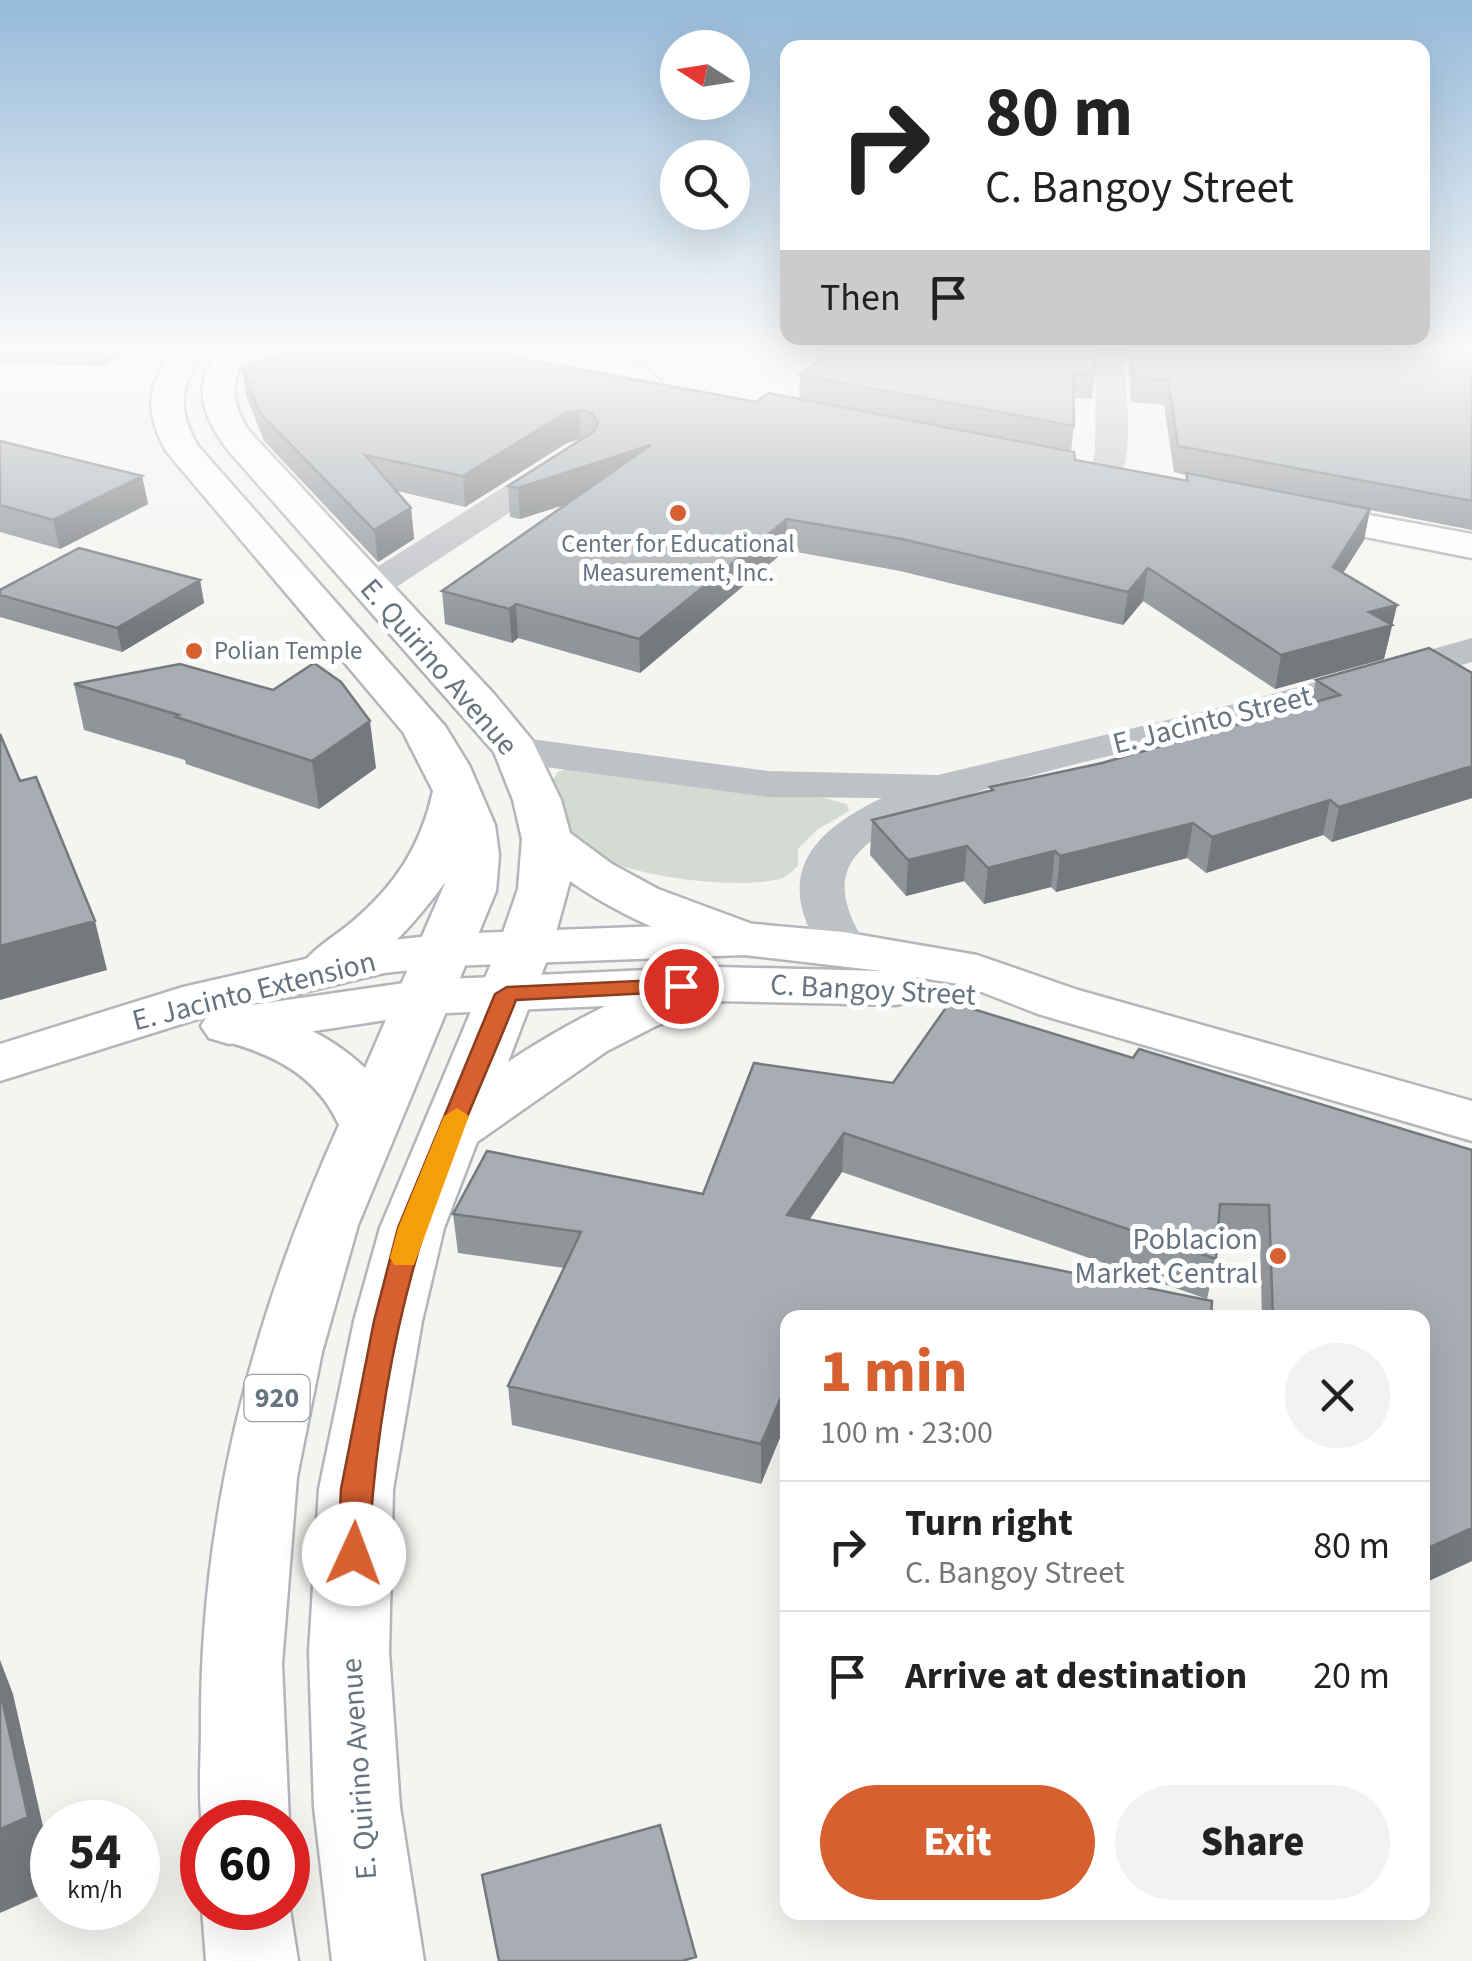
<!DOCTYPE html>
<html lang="en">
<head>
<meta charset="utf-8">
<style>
	body { margin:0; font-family:"Source Sans 3",sans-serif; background:#f2f2f2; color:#222; height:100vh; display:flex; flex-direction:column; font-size:38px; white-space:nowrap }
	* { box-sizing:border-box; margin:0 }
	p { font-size:32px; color:#767676 }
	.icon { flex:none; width:55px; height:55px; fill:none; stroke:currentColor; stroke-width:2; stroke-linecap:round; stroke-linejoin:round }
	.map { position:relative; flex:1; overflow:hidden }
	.details { position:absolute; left:780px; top:1310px; width:650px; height:610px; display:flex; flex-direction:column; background:#fff; border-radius:20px; box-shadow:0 10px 40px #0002 }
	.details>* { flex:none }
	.banner { position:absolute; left:780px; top:40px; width:650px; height:305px; border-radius:20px; box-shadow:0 10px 40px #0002; background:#fff; color:#222; overflow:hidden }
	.needle { width:65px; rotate:282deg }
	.buttons { position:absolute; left:660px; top:30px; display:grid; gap:20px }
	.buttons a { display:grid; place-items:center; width:90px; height:90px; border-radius:50%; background:#fff; box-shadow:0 10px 40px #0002; font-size:50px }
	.speed { position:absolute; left:30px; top:1800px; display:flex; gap:20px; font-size:50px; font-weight:700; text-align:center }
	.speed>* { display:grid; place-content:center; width:130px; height:130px; border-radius:50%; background:#fff; box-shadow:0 10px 40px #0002; line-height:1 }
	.speed small { font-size:25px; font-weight:400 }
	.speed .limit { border:15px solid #d22; background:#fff; color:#111 }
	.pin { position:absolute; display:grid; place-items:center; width:85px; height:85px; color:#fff; margin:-42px; border:5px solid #fff; border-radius:50%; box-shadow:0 2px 10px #0007 }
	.me { position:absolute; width:110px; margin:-55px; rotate:2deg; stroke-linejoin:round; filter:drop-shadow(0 0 8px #0008) }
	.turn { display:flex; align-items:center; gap:35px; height:210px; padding:0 40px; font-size:45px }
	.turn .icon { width:130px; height:130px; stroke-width:2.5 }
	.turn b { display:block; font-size:70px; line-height:85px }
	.then { display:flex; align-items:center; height:95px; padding:0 40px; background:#0003; gap:20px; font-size:38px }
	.round { display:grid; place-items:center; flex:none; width:105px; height:105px; border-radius:52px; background:#f2f2f2 }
	.head { display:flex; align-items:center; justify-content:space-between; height:170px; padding:0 40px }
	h1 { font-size:60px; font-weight:800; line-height:75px; color:#d66030 }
	.action { display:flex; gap:20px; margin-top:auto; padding:20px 40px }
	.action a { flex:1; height:115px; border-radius:60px; background:#d66030; color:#fff; font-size:40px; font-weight:800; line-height:115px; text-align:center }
	.action a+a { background:#f2f2f2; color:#222 }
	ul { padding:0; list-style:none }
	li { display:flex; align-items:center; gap:30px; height:130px; padding:0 40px; border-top:2px solid #e0e0e0 }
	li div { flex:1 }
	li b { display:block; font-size:38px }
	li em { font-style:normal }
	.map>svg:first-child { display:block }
	.green { fill:#d5dbd3 }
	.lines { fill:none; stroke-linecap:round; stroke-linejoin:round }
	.secondary-casing { stroke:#b3b7bb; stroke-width:5 }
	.primary-casing { stroke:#b2b5b9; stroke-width:5 }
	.street { fill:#bec1c5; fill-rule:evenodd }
	.secondary { fill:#fff; fill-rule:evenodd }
	.primary { fill:#fff; fill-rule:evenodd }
	.wall { fill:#90959a }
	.shaded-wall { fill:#75797d }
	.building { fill:#a7adb3; stroke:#75797d; stroke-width:2.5 }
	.route { fill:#d66030; stroke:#8b3e1f; stroke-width:2.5 }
	.slow { fill:#f59e0b }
	.poi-dot { fill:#d66030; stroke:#fff; stroke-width:4 }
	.labels { text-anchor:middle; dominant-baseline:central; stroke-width:10; stroke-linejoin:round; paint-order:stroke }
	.far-poi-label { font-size:25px; fill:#667380; stroke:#fff }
	.shield { fill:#fff; stroke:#949da6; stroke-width:2.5 }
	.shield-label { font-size:28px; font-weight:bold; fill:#667380 }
	.street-label { font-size:30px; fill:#667380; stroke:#fff }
	.poi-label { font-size:30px; fill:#667380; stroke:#fff; text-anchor:end }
</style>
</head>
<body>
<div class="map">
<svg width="1472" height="1961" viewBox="0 0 1472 1961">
	<rect width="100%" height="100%" fill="#f4f5f1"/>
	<path class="green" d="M 570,767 L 718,790 L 825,798 L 847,804 L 849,811 L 817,830 L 798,849 L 798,866 C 792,871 786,878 779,879 C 733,891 599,875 568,837 C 558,825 555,799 551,784 L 558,772 Z"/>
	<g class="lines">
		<defs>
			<path id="secondary" d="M 504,351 C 544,351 637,347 662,384 L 657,391 L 646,394 L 613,379 L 508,358 Z
				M 1293,501 L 1472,534 L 1472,558 L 1280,520 L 1274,512 L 1280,504 Z
				M 744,923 L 843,932 L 977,955 L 1078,990 L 1472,1101 L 1472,1141 L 1038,1014 L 964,985 L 916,977 L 924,988 L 916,1000 L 896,1005 L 716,1001 L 425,1014 L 229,1044 L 209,1038 L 201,1026 L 207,1016 L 0,1081 L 0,1044 L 183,987 L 384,941 L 447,934 ZM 744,955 L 882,971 L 716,967 L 425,980 L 245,1006 L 384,973 L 447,966 Z"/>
			<path id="primary" d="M 173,351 L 204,351 C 180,386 176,409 198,446 L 445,726 L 469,765 L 495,825 L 499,855 L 496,891 L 358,1225 L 322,1352 L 297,1477 L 282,1664 L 289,1822 L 288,1824 L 202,1824 C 198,1793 201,1758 201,1726 C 200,1514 253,1316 339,1125 C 314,1070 266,1052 211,1037 L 203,1025 L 211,1013 C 261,1000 329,1033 365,1068 L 446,881 C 423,913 382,962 345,980 C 332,986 320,983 307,980 L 299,968 C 312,949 334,937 352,922 C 395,886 421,846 433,791 L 403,732 L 166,451 C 145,412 146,387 173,351 Z
				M 218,351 L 249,351 C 230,380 230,400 248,430 L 494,694 L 532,740 L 561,800 L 570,833 L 612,864 L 658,889 L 763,928 L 771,939 L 763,950 C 714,963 611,911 570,881 L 552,947 L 508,1062 C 556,1030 679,958 735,972 L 744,984 L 735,996 L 656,1026 L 607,1051 L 477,1142 L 444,1228 L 422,1321 L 393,1489 L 389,1652 L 400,1807 L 424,1961 L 332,1961 L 314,1807 L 309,1652 L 319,1489 L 354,1321 L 380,1228 L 498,947 L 518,889 L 522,839 L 513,800 L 494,752 L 227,449 C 202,414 192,388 218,351 Z
				M 288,1897 L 298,1961 L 206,1961 L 202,1908 L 202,1906 L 288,1908 Z"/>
		</defs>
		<use href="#secondary" class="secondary-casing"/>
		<use href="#primary" class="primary-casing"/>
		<path class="street" d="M 1096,351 L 1124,351 C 1125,384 1136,456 1117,483 L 1095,483 L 1090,476 L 1095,451 Z
			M 567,451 L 578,454 L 583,461 L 578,468 L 384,595 L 371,598 L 358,595 L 353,587 L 358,579 L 556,454 Z
			M 1472,638 L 1472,662 C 1406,681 1341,701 1275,718 C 1183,742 908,788 855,857 C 832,887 852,920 867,948 L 860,958 L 843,963 L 826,958 C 773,881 804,835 882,798 L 768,797 L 516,763 L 501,759 L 495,750 L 501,741 L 516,737 L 768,771 L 938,775 L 1251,700 Z"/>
		<use href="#secondary" class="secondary"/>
		<use href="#primary" class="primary"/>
	</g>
	<path class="wall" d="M 0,351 L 121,351 L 105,366 L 0,364 Z
		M 833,351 L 1095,374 L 1092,399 L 1073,398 L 1074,426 L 1071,451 L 1075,460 L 1185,481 L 1186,475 L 1174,472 L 1164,405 L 1131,402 L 1128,351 L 1472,351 L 1472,530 L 1370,510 L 1364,540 L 1343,573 L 1397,605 L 1384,659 L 1275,689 L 1143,601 L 1123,625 L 900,571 L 786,550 L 640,673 L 518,638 L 512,643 L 445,624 L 442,591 L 568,504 L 520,519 L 510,517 L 508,486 L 581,439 L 567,443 L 465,507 L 397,491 L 411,508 L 414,539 L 378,562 L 264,441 L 246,395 L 242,367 L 756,402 L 799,399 L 800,375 Z
		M 0,441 L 142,476 L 148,504 L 60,549 L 0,532 Z
		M 200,580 L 204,603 L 122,652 L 0,617 L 0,590 Z
		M 1472,673 L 1472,798 L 1332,842 L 1323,835 L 1206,873 L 1187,858 L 1056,892 L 1051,887 L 984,904 L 964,881 L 906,896 L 870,855 L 872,820 L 990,791 L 990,787 L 1102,763 L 1311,703 L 1316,680 Z
		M 74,684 L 376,768 L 319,809 L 186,764 L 185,760 L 84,730 Z
		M 1133,1058 L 1472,1150 L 1472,1561 L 1422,1584 L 1422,1318 L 1262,1318 L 1260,1244 L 1217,1243 L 1216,1259 L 1207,1299 L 842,1172 L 809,1220 L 788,1318 L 788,1418 L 761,1484 L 512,1425 L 508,1386 L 564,1268 L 458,1253 L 453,1214 L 703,1194 L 893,1083 Z"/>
	<path class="shaded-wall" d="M 101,351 L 121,351 L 105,366 Z
		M 580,410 L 581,439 L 567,443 L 465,507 L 463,476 L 565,413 Z
		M 651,445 L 652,476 L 520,519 L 518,488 Z
		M 142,476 L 148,504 L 60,549 L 53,520 Z
		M 411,508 L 414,539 L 378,562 L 374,530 Z
		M 1370,509 L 1364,540 L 1326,600 L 1333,567 Z
		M 787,519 L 786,550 L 640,673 L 639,639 Z
		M 1148,568 L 1143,601 L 1123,625 L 1128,592 Z
		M 200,580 L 204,603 L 122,652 L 117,628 Z
		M 516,604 L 518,638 L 512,643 L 509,609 Z
		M 1397,605 L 1384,659 L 1275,689 L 1281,655 L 1369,612 Z
		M 370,721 L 376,768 L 319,809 L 312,761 Z
		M 1472,766 L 1472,798 L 1332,842 L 1339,807 Z
		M 1330,800 L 1323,835 L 1206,873 L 1212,837 Z
		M 1193,823 L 1187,858 L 1056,892 L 1060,856 Z
		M 967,846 L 964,881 L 906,896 L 908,860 Z
		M 1055,851 L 1051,887 L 984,904 L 988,868 Z
		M 95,921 L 107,970 L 0,1000 L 0,946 Z
		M 844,1133 L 842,1172 L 786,1254 L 787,1215 Z
		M 788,1381 L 788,1418 L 761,1484 L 761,1444 Z
		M 1472,1528 L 1472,1561 L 1422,1584 L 1422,1551 Z
		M 0,1660 L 13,1694 L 52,1866 L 52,1890 L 0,1913 Z"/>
	<path class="building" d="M 297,351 L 482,351 L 756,402 L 769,393 L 1074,452 L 1075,460 L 1188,481 L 1186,473 L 1370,509 L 1333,567 L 1397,605 L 1369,612 L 1392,625 L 1281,655 L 1148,568 L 1128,592 L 902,539 L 787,519 L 639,639 L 516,604 L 509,609 L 442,591 L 651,445 L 518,488 L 508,486 L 593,432 L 598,423 L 593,414 L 580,410 L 565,413 L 463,476 L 365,455 L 411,508 L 374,530 L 259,412 L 242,367 Z
		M 833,351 L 1095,351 L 1095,374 L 1073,373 L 1074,426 L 800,375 Z
		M 1132,351 L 1472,351 L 1472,501 L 1178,446 L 1168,380 L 1134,377 Z
		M 0,441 L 142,476 L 53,520 L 0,505 Z
		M 79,548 L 200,580 L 117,628 L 0,595 L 0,590 Z
		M 1429,648 L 1472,673 L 1472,766 L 1339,807 L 1330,800 L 1212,837 L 1193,823 L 1060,856 L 1055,851 L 988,868 L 967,846 L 908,860 L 872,820 L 993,790 L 990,787 L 1102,763 L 1340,695 L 1316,680 Z
		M 314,663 L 341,682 L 370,721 L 312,761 L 176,717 L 179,715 L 74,684 L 180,664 L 273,690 Z
		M 0,734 L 20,781 L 36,777 L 95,921 L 0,946 Z
		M 950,1002 L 1133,1058 L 1139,1049 L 1472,1150 L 1472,1528 L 1422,1551 L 1422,1318 L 1273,1318 L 1269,1205 L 1220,1204 L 1216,1259 L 844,1133 L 787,1215 L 1212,1301 L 1211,1318 L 788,1318 L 788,1381 L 761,1444 L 508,1386 L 581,1232 L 453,1214 L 487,1151 L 703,1194 L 754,1063 L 893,1083 Z
		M 0,1690 L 28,1817 L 0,1829 Z
		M 660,1825 L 696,1957 L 682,1961 L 499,1961 L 482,1875 Z"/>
	<linearGradient id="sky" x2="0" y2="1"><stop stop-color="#95bada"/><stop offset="0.56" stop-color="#fafaf9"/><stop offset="1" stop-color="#fafaf9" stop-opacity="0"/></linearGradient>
	<rect width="1472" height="626" fill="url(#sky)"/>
	<path class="route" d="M 681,979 L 693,986 L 689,991 L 516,1000 C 486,1076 449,1152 425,1229 C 393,1330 373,1449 369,1554 L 365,1564 L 354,1568 L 342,1564 L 338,1554 L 341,1489 L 374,1321 L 398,1228 L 495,994 L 507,987 Z"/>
	<path class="slow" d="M 457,1108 L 469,1116 L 414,1265 L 394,1265 L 390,1258 L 398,1228 L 444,1116 Z"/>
	<g class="poi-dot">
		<circle cx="678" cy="513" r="10"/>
		<circle cx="194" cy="651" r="10"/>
		<circle cx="1278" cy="1256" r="10"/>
	</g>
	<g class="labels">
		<g class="far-poi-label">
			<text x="678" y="544">Center for Educational<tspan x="678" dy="29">Measurement, Inc.</tspan></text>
			<text x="214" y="651" text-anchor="start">Polian Temple</text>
		</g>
		<rect class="shield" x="244.5" y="1375" width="65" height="46" rx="8"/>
		<g class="shield-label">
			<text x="277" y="1398">920</text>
		</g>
		<g class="street-label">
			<text transform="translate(439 667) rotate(49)">E. Quirino Avenue</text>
			<text transform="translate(1212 720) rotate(-14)">E. Jacinto Street</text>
			<text transform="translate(873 990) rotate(3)">C. Bangoy Street</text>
			<text transform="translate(254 991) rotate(-14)">E. Jacinto Extension</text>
			<text transform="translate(359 1769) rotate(-94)">E. Quirino Avenue</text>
		</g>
		<g class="poi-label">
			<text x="1258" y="1239">Poblacion<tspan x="1258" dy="34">Market Central</tspan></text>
		</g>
	</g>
</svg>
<div class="buttons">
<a><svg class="needle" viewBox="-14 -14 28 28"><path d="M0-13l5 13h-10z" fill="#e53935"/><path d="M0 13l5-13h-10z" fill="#767676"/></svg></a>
<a><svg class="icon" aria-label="search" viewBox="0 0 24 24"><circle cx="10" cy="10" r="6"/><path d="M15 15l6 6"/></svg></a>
</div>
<div class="speed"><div>54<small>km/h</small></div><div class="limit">60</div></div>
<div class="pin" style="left:681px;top:986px;background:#d93025"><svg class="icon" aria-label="arrive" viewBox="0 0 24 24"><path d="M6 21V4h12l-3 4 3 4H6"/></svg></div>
<svg class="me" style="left:354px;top:1554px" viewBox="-20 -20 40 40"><circle r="19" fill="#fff"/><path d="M0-13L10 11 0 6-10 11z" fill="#d66030"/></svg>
<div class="banner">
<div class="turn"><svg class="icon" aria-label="right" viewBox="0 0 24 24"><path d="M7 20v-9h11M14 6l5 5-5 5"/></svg><div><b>80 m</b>C. Bangoy Street</div></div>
<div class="then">Then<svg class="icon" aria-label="arrive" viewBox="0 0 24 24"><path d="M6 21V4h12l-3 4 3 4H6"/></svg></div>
</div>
<section class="details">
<div class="head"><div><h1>1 min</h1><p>100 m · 23:00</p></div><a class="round"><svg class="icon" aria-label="close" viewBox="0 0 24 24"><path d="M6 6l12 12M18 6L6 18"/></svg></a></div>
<ul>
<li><svg class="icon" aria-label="right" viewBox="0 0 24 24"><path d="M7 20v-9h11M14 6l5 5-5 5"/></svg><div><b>Turn right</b><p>C. Bangoy Street</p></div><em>80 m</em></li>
<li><svg class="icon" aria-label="arrive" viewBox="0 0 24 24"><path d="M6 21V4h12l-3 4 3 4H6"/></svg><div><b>Arrive at destination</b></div><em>20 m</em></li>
</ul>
<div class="action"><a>Exit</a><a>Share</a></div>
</section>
</div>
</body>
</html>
